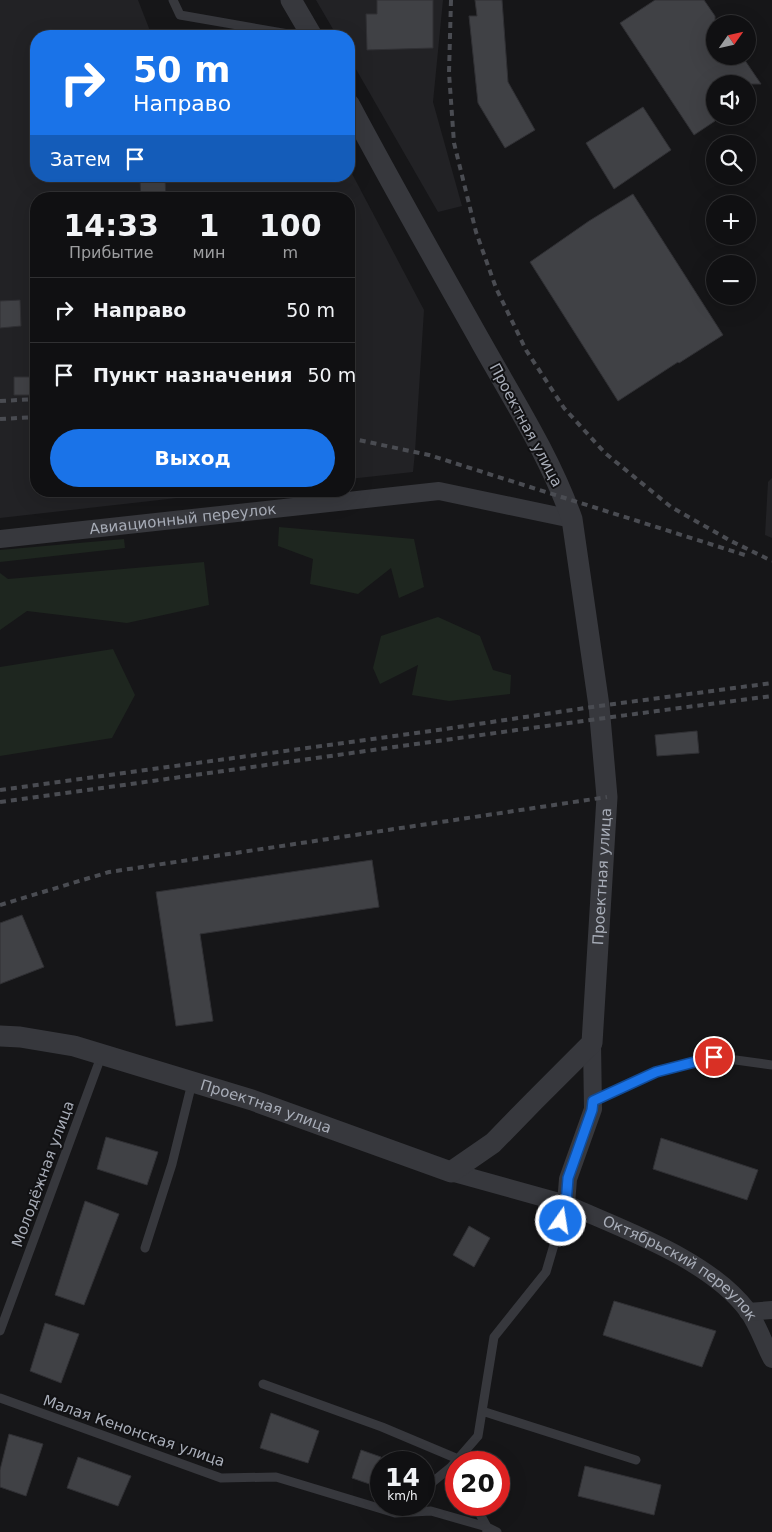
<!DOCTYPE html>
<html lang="ru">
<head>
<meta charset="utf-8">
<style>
	body { margin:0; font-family:"DejaVu Sans",sans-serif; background:#19191b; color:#f1f3f6; height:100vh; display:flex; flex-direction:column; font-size:19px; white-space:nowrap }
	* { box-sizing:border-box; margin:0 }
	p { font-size:16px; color:#9c9d9f }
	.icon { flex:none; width:28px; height:28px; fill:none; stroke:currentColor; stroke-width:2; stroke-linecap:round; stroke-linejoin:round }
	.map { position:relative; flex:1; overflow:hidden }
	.side { position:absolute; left:30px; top:192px; width:325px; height:305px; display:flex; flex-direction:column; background:#101012; border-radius:20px; box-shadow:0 5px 20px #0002,0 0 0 1px #303032 }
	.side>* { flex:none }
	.banner { position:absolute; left:30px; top:30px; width:325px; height:152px; border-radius:20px; box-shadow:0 5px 20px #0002,0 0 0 1px #303032; background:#1a73e8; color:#fff; overflow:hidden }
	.needle { width:32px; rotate:56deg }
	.controls { position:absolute; left:706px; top:15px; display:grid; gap:10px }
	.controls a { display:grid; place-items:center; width:50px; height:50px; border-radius:50%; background:#101012; box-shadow:0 5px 20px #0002,0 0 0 1px #303032; font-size:25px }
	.speed { position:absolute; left:370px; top:1451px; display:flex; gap:10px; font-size:25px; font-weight:700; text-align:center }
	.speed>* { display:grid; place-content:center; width:65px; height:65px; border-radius:50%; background:#101012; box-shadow:0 5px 20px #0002,0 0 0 1px #303032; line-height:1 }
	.speed small { font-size:12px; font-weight:400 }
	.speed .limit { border:8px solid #d22; background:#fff; color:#111 }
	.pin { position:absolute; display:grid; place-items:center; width:42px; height:42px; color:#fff; margin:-21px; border:2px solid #fff; border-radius:50%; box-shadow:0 1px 5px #0007 }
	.me { position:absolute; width:55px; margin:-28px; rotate:13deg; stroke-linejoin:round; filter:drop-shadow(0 0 4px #0008) }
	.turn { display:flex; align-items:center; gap:18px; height:105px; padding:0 20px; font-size:22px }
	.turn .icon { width:65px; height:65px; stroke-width:2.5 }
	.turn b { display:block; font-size:35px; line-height:42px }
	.then { display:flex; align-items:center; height:48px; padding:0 20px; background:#0003; gap:10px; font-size:19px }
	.eta { display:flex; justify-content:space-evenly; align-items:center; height:85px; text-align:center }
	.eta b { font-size:30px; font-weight:800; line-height:35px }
	.primary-button { display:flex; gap:10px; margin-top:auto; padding:10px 20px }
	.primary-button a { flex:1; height:58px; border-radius:30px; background:#1a73e8; color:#fff; font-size:20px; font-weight:800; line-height:58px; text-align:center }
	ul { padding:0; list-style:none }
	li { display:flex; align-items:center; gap:15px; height:65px; padding:0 20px; border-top:1px solid #303032 }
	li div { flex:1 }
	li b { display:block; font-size:19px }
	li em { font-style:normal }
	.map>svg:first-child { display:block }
	.built { fill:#222225 }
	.green { fill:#1e261f }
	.building { fill:#404145; stroke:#303034 }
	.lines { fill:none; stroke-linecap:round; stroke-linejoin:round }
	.service { stroke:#37383d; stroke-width:9 }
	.minor { stroke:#37383d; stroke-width:18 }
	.tertiary { stroke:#37383d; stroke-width:21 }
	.rail { stroke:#4a4c52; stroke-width:4; stroke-dasharray:6 5; stroke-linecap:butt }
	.route-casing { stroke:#114b97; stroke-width:12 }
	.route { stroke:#1a73e8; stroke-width:9 }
	.labels { text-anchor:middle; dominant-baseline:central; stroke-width:4; stroke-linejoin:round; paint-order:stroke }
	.street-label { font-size:15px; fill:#a8adb8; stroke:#111113 }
</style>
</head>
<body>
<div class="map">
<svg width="772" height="1532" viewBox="0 0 772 1532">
	<rect width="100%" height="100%" fill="#161618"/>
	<path class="built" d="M 0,0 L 138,0 L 152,36 L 36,36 L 36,176 L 349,176 L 349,168 L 424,310 L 415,452 L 413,472 L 349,479 L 349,199 L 36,199 L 36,491 L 239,491 L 0,518 Z
		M 316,0 L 443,0 L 433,102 L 462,206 L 438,212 L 349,57 L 349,36 L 337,36 Z
		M 772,478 L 772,538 L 765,535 L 768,482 Z"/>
	<path class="green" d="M 279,527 L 414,539 L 424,587 L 399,598 L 391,568 L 358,594 L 310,584 L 313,559 L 278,546 Z
		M 124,539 L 125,548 L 0,562 L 0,550 Z
		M 204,562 L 209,605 L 127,623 L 27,611 L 0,630 L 0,573 L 8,579 Z
		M 438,617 L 480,636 L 493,670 L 511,675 L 510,694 L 449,701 L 412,695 L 418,665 L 380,684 L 373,668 L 381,636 Z
		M 113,649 L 135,695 L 112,738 L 0,756 L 0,667 Z"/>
	<path class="building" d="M 377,0 L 433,0 L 433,48 L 367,50 L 366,14 L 377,14 Z
		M 475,0 L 502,0 L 508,82 L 535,130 L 505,148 L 478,103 L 469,16 L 477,16 Z
		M 655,0 L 704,0 L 715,16 L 715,56 L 742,56 L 761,84 L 715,84 L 715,121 L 694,135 L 620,23 Z
		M 643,107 L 671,150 L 614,189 L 586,143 Z
		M 165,179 L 166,199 L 141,199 L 140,180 Z
		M 633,194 L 723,335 L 679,363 L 678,362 L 618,401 L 530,262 L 589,221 Z
		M 20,300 L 21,326 L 0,328 L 0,301 Z
		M 14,377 L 36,377 L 36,395 L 14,395 Z
		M 697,731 L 699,753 L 657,756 L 655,735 Z
		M 372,860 L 379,907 L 200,934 L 213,1021 L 176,1026 L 156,892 Z
		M 22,915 L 44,967 L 0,984 L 0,923 Z
		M 106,1137 L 158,1152 L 147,1185 L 97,1169 Z
		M 661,1138 L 758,1170 L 747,1200 L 653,1169 Z
		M 85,1201 L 119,1214 L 84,1305 L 55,1295 Z
		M 469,1226 L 490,1238 L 474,1267 L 453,1255 Z
		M 614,1301 L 716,1331 L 702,1367 L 603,1335 Z
		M 45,1323 L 79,1334 L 61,1383 L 30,1371 Z
		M 271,1413 L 319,1431 L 308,1463 L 260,1448 Z
		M 9,1434 L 43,1444 L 26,1496 L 0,1487 L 0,1470 Z
		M 361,1450 L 381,1457 L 381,1488 L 352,1478 Z
		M 78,1457 L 131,1476 L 118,1506 L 67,1488 Z
		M 585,1466 L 661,1485 L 654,1515 L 578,1496 Z"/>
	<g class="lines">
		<path class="service" d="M 173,0 L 180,15 L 300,36
			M 593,1101 L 656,1072 L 714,1057 L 772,1065
			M 145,1248 L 172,1164 L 192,1083
			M 0,1331 L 102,1054
			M 263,1384 L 382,1427 L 458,1459
			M 0,1398 L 221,1478 L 276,1477 L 395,1513 L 404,1505
			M 482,1411 L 636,1460
			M 456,1476 L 451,1467 L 478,1436 L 494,1337 L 546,1272 L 566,1204
			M 424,1489 L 451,1467
			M 475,1505 L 487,1527 L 486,1529
			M 395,1513 L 431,1511 L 487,1527 L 497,1532"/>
		<g class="minor">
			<path id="s1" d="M 0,539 L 439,491 L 572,519"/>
			<path d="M 451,1172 L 566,1204 L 568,1179 L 593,1109 L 592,1043"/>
			<path id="s2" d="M 566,1204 C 624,1230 709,1259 748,1311 C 758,1325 764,1344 772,1359"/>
			<path d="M 748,1312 L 772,1310"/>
		</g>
		<g class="tertiary">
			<path d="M 291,0 L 312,36"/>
			<path id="s3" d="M 0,1036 L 20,1037 L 74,1046 L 252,1100 L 451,1172 L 493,1143 L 534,1101 L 592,1043 L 607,797 L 599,706 L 572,519 C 550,457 514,401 482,344 C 437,264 392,185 349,104"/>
		</g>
		<path class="rail" d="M 451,0 L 449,73 L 454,143 L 476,232 L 496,288 L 526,350 L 564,408 L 605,453 L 671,507 L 731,541 L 772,561
			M 0,401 L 36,399
			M 0,419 L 36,417
			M 349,438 L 429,455 L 748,556
			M 0,790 L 438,730 L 599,706 L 772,683
			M 0,802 C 257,767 514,729 772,696
			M 0,905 L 109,872 L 607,797"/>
	</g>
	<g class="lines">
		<defs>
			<path id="route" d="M 561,1221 L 566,1204 L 568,1178 L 592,1110 L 593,1101 L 656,1072 L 714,1057"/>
		</defs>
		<use href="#route" class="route-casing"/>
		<use href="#route" class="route"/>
	</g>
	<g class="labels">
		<g class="street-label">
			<text transform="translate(526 425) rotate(62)">Проектная улица</text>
			<text stroke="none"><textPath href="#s1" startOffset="184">Авиационный переулок</textPath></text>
			<text stroke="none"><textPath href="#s3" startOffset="831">Проектная улица</textPath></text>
			<text stroke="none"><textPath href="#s3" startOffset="276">Проектная улица</textPath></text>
			<text transform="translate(43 1174) rotate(-70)">Молодёжная улица</text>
			<text stroke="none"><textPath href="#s2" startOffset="132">Октябрьский переулок</textPath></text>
			<text transform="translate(134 1431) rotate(19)">Малая Кенонская улица</text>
		</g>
	</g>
</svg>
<div class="controls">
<a><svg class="needle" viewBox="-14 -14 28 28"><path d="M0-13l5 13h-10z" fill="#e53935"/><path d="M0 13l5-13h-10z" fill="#9c9d9f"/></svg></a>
<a><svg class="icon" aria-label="sound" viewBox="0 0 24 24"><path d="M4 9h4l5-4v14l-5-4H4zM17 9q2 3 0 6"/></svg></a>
<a><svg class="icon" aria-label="search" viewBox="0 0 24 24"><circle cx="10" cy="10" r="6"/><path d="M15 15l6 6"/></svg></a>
<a>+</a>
<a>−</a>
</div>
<div class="speed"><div>14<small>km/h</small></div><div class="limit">20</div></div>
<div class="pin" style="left:714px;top:1057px;background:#d93025"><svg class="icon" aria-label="arrive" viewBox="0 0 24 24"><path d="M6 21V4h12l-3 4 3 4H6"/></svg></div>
<svg class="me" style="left:561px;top:1221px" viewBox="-20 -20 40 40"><circle r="17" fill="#1a73e8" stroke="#fff" stroke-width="3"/><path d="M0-11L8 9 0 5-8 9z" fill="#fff"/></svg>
<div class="banner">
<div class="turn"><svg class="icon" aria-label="right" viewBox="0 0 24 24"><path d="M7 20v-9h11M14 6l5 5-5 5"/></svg><div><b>50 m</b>Направо</div></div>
<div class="then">Затем<svg class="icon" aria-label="arrive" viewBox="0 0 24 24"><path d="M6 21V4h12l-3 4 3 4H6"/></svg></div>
</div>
<section class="side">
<div class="eta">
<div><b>14:33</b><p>Прибытие</p></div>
<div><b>1</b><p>мин</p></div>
<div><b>100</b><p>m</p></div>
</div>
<ul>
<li><svg class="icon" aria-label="right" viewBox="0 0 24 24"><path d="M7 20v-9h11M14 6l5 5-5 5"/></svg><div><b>Направо</b></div><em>50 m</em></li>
<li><svg class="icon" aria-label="arrive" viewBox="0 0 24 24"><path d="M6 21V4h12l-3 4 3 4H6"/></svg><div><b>Пункт назначения</b></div><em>50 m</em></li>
</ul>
<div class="primary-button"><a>Выход</a></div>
</section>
</div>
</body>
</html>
